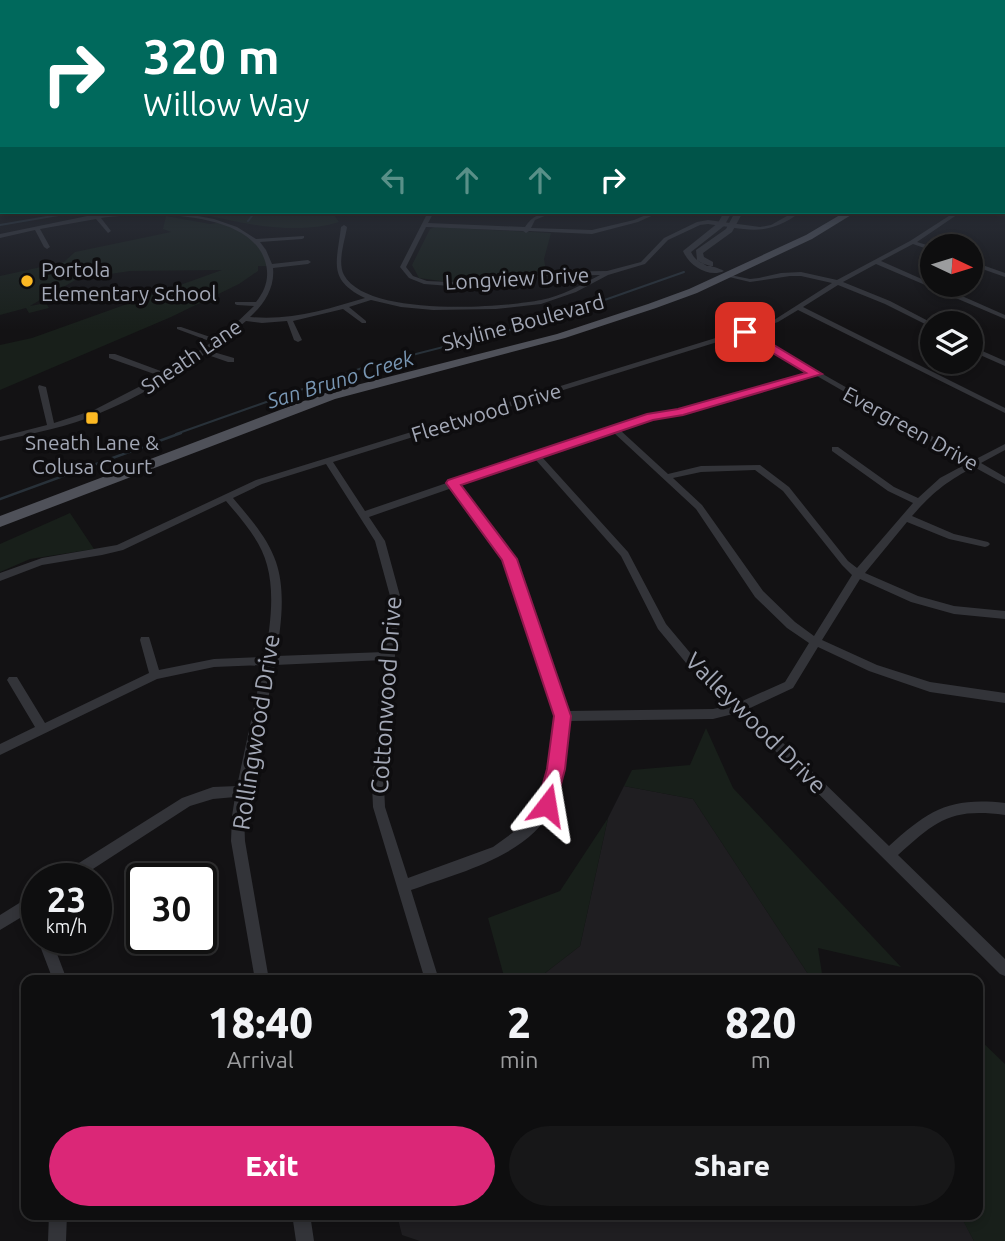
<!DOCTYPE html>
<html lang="en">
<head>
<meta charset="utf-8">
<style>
	body { margin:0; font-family:Ubuntu,sans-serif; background:#171718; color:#f1f3f6; height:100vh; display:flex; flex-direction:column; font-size:26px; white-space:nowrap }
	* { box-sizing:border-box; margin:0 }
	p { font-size:23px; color:#9b9c9e }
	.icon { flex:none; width:38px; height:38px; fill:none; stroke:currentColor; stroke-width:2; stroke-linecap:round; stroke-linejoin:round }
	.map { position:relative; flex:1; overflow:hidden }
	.drawer { position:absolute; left:21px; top:975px; width:962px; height:245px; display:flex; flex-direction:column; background:#0e0e0f; border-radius:14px; box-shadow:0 4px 10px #0003,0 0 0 2px #2e2e2f }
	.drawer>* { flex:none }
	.top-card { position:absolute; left:0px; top:0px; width:1006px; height:214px; box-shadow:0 4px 10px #0003,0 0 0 2px #2e2e2f; background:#00695c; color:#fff; overflow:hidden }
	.needle { width:46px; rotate:94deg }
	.controls { position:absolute; left:920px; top:234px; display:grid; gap:14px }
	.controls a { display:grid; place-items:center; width:63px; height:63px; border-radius:50%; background:#0e0e0f; box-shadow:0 4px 10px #0003,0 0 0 2px #2e2e2f; font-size:35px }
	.speed { position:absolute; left:21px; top:863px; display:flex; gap:14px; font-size:35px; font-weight:700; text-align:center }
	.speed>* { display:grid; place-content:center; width:91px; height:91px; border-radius:50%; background:#0e0e0f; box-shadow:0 4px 10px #0003,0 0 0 2px #2e2e2f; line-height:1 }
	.speed small { font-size:18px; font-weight:400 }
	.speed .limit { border:4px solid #111; border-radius:10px; background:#fff; color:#111 }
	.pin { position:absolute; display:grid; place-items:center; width:60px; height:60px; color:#fff; margin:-30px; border-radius:14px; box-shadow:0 4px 10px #0006 }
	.me { position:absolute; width:77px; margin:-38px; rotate:14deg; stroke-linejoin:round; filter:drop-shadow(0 0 5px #0008) }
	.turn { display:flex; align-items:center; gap:24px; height:147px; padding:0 28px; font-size:32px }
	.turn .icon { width:91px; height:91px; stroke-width:2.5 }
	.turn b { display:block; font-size:49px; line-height:60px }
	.lanes { display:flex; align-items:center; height:66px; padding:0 28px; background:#0003; justify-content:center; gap:35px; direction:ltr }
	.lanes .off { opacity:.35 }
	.eta { display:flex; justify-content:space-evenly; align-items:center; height:119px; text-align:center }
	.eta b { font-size:42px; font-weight:800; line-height:49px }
	.button { display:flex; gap:14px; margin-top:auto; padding:14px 28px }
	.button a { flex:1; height:80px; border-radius:42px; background:#db2777; color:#fff; font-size:28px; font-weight:800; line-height:80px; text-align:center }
	.button a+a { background:#171718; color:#f1f3f6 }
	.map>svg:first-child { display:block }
	.built { fill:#1f1e21 }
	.green { fill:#181f1a }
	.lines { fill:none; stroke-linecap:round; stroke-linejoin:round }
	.stream-far1 { stroke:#283139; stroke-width:2 }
	.stream { stroke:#283139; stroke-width:2.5 }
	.minor { fill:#333439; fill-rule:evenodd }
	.tertiary { fill:#333439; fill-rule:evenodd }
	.primary { fill:#4f5159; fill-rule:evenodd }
	.route { fill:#db2777; stroke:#8e194d; stroke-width:2 }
	.poi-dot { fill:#fcb923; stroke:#0e0d0f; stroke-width:2.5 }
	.labels { text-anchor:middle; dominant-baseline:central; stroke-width:7; stroke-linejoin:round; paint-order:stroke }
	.far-poi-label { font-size:21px; fill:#a3a8b6; stroke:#0e0d0f; text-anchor:start }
	.far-street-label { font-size:21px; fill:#a3a8b6; stroke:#0e0d0f }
	.far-water-label { font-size:21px; font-style:italic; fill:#7896b3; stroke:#0e0d0f }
	.street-label { font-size:24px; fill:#a3a8b6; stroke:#0e0d0f }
</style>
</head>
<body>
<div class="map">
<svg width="1005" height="1241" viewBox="0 0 1005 1241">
	<rect width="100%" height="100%" fill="#131214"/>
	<path class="built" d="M 624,786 L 693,799 L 812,980 L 536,980 L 580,946 L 608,818 Z
		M 960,1214 L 974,1241 L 420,1241 L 402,1235 L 397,1215 Z"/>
	<path class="green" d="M 194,212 L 332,212 L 339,222 C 296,236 237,223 194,212 Z
		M 166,216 L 210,224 L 222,222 L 234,227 L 258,243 L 271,266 L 258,266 L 258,271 L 239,284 L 171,317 L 0,390 L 0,345 L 32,338 L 222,270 L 130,271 L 77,279 L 60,289 L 71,287 L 76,295 L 64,297 L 59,289 L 56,291 L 60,299 L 48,301 L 45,297 L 30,306 L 46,303 L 49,308 L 29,313 L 26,308 L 0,315 L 0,276 L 64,262 L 75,252 L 171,232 L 163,229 Z
		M 435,227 L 551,233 L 544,259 L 546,271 L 448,282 L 419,278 L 412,265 L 430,229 Z
		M 70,513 L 94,549 L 30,559 L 0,572 L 0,544 Z
		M 706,728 L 733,788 L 901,967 L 818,948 L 823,980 L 812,980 L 693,799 L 624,786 L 632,770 L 690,765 Z
		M 608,818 L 580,946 L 536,980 L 505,980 L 488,918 L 560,891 Z
		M 978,1038 L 1005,1064 L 1005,1241 L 974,1241 L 960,1215 L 978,1214 Z"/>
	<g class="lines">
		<path class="stream-far1" d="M 248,221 L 255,212
			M 0,225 L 76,212
			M 176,434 L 365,367 L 545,321 L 684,272"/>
		<path class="stream" d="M 0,499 L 181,433"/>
		<path class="minor" d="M 1005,188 L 1005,192 L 1004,192 L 1004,189 Z
			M 133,212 L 187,214 L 214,219 L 237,227 L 256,239 L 304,236 L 304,238 L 302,239 L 260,242 L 266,250 L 272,264 L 308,260 L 311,262 L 308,264 L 273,268 C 275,288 264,304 250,317 C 291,321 328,309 365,298 C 327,280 337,262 341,227 L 344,225 L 347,227 C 345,241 337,262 344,275 C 367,317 499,308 541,300 C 562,296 581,285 600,275 L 544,276 L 450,286 L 424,284 L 409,278 L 400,267 L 428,212 L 434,212 L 428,223 L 525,227 C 532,216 541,212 554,212 L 535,220 L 531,228 L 592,230 L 634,220 L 653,212 L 660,212 L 638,222 L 592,234 L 529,231 L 526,233 L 523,231 L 426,227 L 406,267 L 413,276 L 427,281 L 450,282 L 544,272 L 607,271 L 641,262 L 664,238 L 697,222 L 708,220 L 760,227 L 771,225 L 794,212 L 801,212 C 765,238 748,229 708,224 L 700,225 L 668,240 L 645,264 L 608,275 L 576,292 L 541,304 L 496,309 L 433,310 L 401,307 L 371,300 L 349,307 L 366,321 L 366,323 L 362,323 L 343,309 L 293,321 L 302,340 L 298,342 L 294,340 L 287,321 L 262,323 L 246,321 L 210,351 L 234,358 L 234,362 L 228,362 L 205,354 C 172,377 137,398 100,413 C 68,427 34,433 0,441 L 0,437 L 47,425 L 38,387 L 39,385 L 46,387 L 54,423 L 94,410 L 160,376 L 109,358 L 109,354 L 115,354 L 166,373 L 212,342 L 177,329 L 177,327 L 181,327 L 216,339 L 233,326 L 254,306 L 237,305 L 235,304 L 235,302 L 256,302 C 266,290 270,276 265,261 C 249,209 144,212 101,218 L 111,231 L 108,233 L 96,219 L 40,229 L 50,247 L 47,249 L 44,247 L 35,230 L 0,238 L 0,234 L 97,214 Z
			M 955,212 L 961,212 L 917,242 L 933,247 L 933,251 L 913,244 L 881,261 L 933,284 L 933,285 L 937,285 L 1005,315 L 1005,319 L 876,264 L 843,282 L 890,301 L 934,324 L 933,328 L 885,304 L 838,285 L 803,307 L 1005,408 L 1005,413 L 798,310 L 778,322 L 749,332 L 974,460 L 1005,444 L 1005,450 L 981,463 L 1005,477 L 1005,484 L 974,467 C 947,481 932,493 912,516 L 954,534 L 988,542 L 990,544 L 988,546 L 985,547 L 949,539 L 907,522 L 865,573 L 918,596 L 954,606 L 1005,611 L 1005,619 L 954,614 L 911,602 L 860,579 L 822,640 L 877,665 L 930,682 L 1005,693 L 1005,703 L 930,692 L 869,671 L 818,647 L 793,688 L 748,709 L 889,846 C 929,810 949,797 1005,803 L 1005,815 C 951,808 937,820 898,855 L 1005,959 L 1005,976 L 1000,974 L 737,713 L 713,719 L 568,721 C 565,748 563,781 553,806 C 531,856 457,873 411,890 L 439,980 L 425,980 L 373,807 L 372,785 L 384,660 L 275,665 L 244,816 L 245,841 L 269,980 L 255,980 L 231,841 L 232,816 L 235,797 L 213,799 L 190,806 L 79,878 L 61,878 L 63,873 L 182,798 L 213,787 L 237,786 L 263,665 L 214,667 L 157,679 L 0,755 L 0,744 L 35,727 L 7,680 L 9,677 L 17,677 L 45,723 L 149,673 L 140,640 L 141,637 L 149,637 L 150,640 L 159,670 L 214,659 L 265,657 C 270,627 275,594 267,565 C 261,541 242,520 226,501 L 123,550 L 102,555 L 42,565 L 0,581 L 0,573 L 42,558 L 117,545 L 256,480 L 774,320 L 832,283 L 801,276 L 790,276 L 750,282 L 725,276 L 725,274 L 750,279 L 759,278 L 781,273 L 801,272 L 837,280 L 910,241 ZM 743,334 L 811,373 L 678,410 L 648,414 L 365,511 L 333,462 ZM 817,376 L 968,463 L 940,478 L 918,498 L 894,487 L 838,447 L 832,447 L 832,451 L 888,491 L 913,503 L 857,568 L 848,561 L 789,487 L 760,465 L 701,466 L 668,474 L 620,430 L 652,418 L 682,414 ZM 613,432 L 696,509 L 755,597 L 787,628 L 809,643 L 785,682 L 740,702 L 718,686 L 666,624 L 628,552 L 542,457 ZM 535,459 L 621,556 L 658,629 L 710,692 L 728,706 L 713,709 L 567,711 L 514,559 L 459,485 ZM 326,464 L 375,541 L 390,596 L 385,652 L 276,656 C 281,627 286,591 276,562 C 268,538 249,517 233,498 L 262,484 ZM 755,470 L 783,491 L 842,565 L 852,575 L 814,636 L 795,622 L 763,591 L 702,505 L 673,478 L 701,472 ZM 452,488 L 504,560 L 557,716 L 550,769 L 541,803 L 526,823 L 493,847 L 408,878 L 385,807 L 384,785 L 400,596 L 385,541 L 369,517 Z
			M 971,261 L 1005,273 L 1005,277 L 971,265 Z
			M 971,346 L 1005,361 L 1005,366 L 971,351 Z
			M 37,892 L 37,930 L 32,928 L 25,915 L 0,930 L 0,915 Z
			M 37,938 L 51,938 L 67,980 L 53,980 Z
			M 49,1214 L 67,1214 L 66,1241 L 48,1241 Z
			M 292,1214 L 310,1214 L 314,1241 L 296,1241 Z"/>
		<path class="tertiary" d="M 724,212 L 732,212 L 724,226 L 691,252 C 698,267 712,264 724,271 C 709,278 689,266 683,251 L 718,223 Z
			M 735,212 L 743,212 L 732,232 L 703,253 L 704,257 L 713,262 L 713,266 L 707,266 L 697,260 L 696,250 L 726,229 Z"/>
		<path class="primary" d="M 845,212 L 856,212 L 812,239 L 697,293 L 656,308 L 565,338 L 335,399 L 0,527 L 0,516 L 325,393 L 557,334 L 648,304 L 689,289 L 806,235 Z"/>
	</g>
	<linearGradient id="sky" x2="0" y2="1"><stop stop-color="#0a0a0b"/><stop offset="0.47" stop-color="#333945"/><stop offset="1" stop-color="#333945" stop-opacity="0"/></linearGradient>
	<rect width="1005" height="330" fill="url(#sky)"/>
	<path class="route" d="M 741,330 L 749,330 L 822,374 L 683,415 L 653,420 L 461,485 L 517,559 L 571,716 L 565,769 L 554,811 L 547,814 L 540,811 L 537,805 L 547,769 L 554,716 L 502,560 L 446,483 L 448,480 L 647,414 L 678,409 L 806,373 L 741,334 Z"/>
	<g class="poi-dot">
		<circle cx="27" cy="281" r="7"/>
		<rect x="85" y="411" width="14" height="14" rx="3.5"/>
	</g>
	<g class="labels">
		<g class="far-poi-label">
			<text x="41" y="269">Portola<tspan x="41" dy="24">Elementary School</tspan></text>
			<text x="92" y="442" text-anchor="middle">Sneath Lane &amp;<tspan x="92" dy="24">Colusa Court</tspan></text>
		</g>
		<g class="far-street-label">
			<text transform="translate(517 278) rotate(-3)">Longview Drive</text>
			<text transform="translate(523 322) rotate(-15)">Skyline Boulevard</text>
			<text transform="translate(191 356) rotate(-34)">Sneath Lane</text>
			<text transform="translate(486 412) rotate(-17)">Fleetwood Drive</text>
			<text transform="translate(911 428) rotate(29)">Evergreen Drive</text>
		</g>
		<g class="far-water-label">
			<text transform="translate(340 379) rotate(-17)">San Bruno Creek</text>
		</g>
		<g class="street-label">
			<text transform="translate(386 695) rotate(-86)">Cottonwood Drive</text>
			<text transform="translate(756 723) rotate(45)">Valleywood Drive</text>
			<text transform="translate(256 732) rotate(-81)">Rollingwood Drive</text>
		</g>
	</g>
</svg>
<div class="controls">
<a><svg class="needle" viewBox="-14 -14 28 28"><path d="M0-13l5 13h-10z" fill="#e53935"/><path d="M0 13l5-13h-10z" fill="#9b9c9e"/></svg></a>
<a><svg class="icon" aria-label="layers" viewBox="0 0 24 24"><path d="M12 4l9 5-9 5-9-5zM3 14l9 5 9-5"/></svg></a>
</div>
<div class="speed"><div>23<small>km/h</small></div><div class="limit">30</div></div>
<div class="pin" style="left:745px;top:332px;background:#d93025"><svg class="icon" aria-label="arrive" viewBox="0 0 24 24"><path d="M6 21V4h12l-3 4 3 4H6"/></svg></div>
<svg class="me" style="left:547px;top:805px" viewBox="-20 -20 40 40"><path d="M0-17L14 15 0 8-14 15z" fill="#db2777" stroke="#fff" stroke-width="4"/></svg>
<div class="top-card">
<div class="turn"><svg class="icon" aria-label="right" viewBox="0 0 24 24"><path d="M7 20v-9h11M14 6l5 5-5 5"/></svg><div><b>320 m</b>Willow Way</div></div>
<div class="lanes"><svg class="icon off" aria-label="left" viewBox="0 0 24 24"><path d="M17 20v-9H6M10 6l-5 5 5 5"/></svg><svg class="icon off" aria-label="ahead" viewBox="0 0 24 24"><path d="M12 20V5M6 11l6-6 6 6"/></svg><svg class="icon off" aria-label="ahead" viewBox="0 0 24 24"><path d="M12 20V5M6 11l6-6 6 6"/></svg><svg class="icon" aria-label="right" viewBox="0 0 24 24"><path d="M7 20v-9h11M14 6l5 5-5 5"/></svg></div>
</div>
<section class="drawer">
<div class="eta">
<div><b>18:40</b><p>Arrival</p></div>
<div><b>2</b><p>min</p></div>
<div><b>820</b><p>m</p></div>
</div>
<div class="button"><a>Exit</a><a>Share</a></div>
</section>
</div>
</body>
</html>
